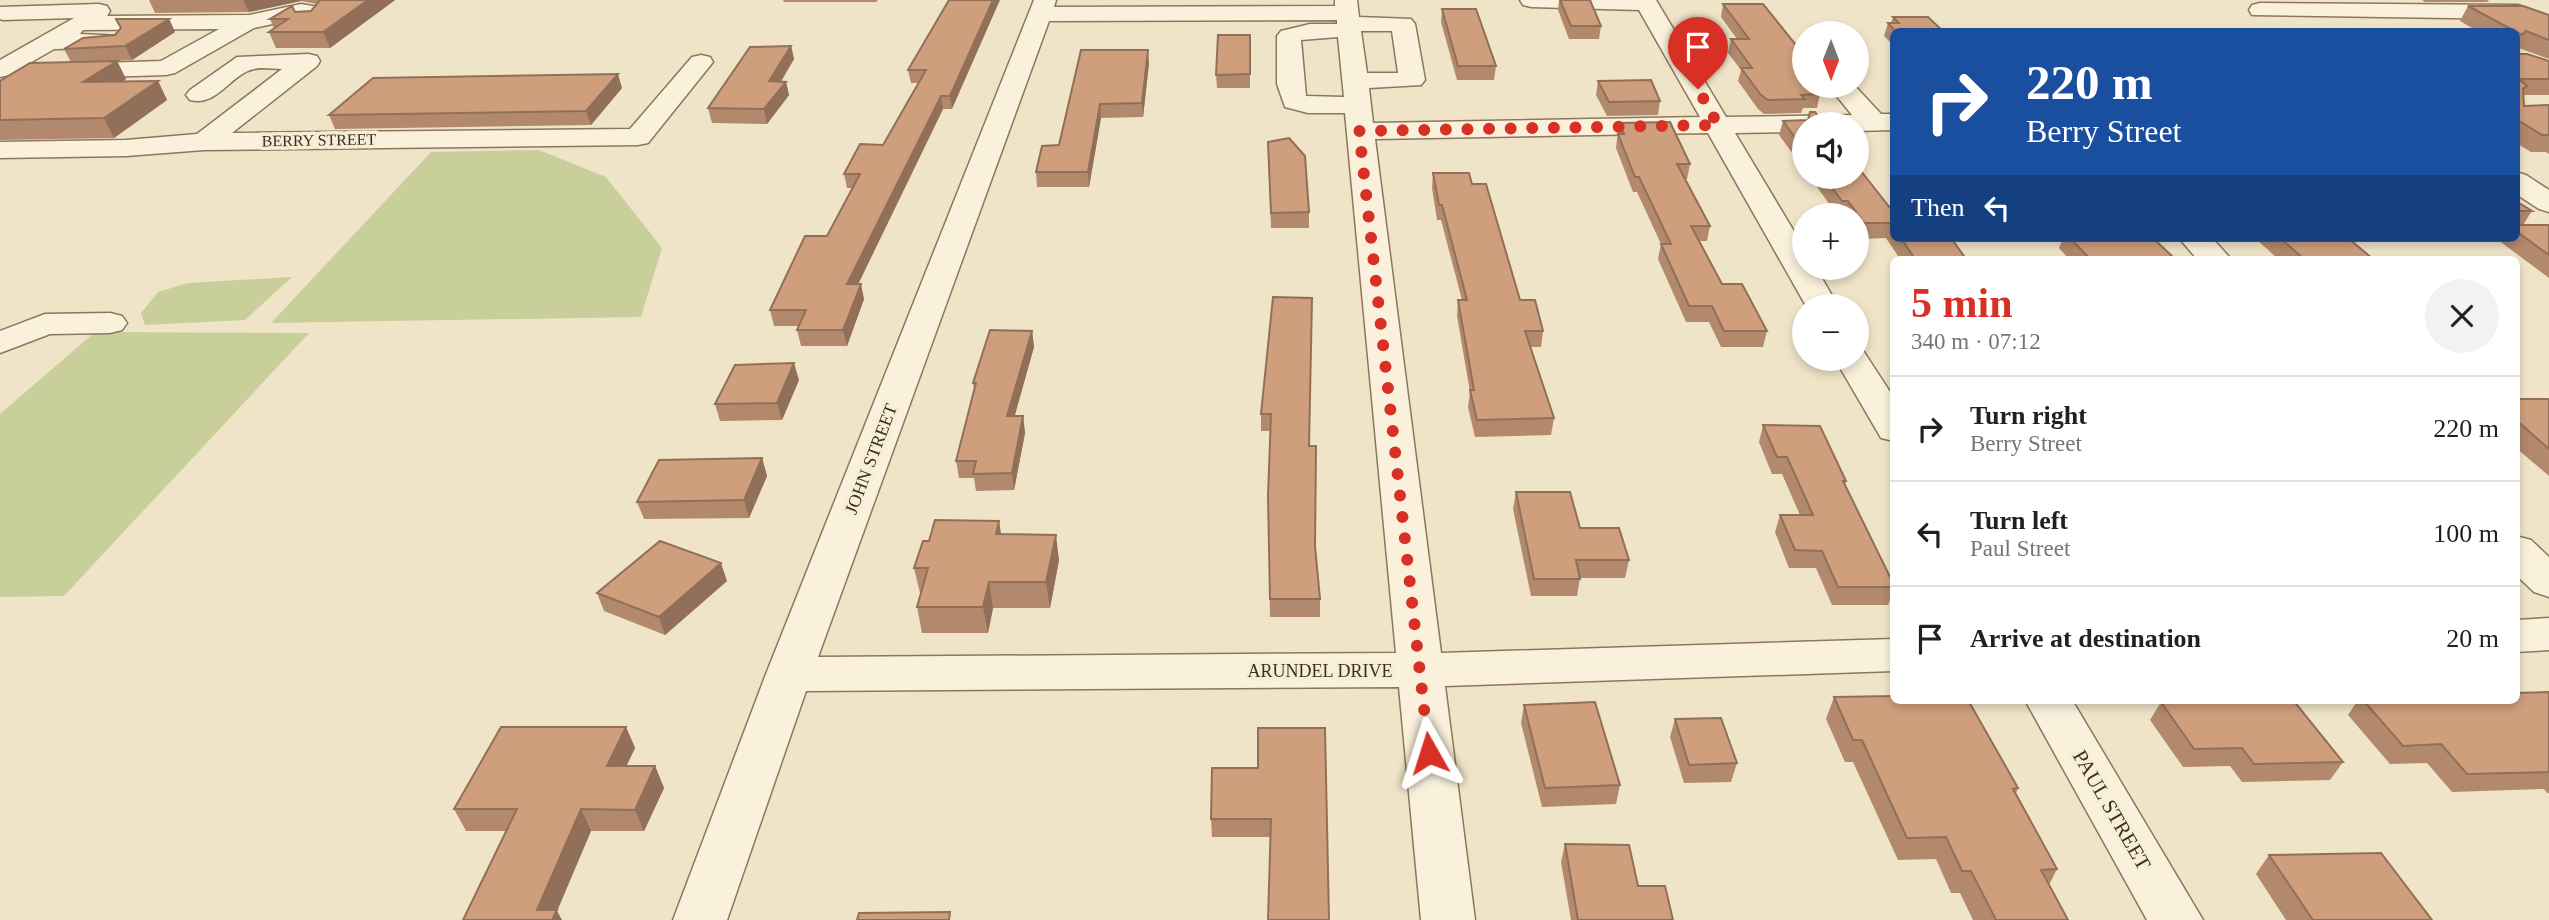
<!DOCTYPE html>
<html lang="en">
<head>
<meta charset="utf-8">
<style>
	body { margin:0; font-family:Georgia,serif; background:#f2f2f2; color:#202124; height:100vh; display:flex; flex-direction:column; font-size:26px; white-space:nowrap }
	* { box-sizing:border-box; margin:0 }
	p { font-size:23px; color:#757577 }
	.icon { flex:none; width:38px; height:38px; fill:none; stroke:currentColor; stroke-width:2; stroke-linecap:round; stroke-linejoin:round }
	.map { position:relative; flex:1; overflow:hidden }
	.panel { position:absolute; left:1890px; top:256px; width:630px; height:448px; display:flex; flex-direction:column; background:#fff; border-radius:10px; box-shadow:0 4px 10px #0003 }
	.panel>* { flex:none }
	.top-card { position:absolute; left:1890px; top:28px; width:630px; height:214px; border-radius:10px; box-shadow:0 4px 10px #0003; background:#1a4fa0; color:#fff; overflow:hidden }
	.needle { width:46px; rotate:180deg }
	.controls { position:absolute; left:1792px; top:21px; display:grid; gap:14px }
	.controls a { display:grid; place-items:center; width:77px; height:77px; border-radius:50%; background:#fff; box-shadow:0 4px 10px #0003; font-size:35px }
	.pin { position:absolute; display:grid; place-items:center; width:60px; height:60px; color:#fff; margin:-72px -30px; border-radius:50% 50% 50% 0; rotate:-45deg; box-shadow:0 0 7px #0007 }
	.pin .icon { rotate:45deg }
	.me { position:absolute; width:77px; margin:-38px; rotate:354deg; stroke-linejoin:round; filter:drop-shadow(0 0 5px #0008) }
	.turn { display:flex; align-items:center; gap:24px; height:147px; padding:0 21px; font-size:32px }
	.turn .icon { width:91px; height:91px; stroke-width:2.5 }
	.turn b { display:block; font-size:49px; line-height:60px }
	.then { display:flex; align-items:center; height:66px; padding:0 21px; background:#0003; gap:14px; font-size:26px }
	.round { display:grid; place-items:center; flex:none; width:74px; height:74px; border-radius:37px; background:#f2f2f2 }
	.overview { display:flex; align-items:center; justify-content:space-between; height:119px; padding:0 21px }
	h1 { font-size:42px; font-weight:800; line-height:52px; color:#d93025 }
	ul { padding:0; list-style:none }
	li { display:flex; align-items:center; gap:21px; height:105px; padding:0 21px; border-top:2px solid #e0e0e0 }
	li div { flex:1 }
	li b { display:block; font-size:26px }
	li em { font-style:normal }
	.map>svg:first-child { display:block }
	.green { fill:#c9cf9b }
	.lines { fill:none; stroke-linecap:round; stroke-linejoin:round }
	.minor-casing { stroke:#8d765c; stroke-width:3 }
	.minor { fill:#faf1dc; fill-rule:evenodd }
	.wall { fill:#b2896c }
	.shaded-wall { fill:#916f58 }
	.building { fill:#cf9f7d; stroke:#916f58; stroke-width:2 }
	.route { stroke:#d93025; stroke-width:12; stroke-dasharray:0 21.6 }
	.labels { text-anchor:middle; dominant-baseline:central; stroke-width:7; stroke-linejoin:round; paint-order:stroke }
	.far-street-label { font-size:16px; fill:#3d2e20; stroke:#f7eed8 }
	.street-label { font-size:18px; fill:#3d2e20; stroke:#f7eed8 }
	.near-street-label { font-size:21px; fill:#3d2e20; stroke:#f7eed8 }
</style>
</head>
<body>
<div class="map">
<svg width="2549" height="920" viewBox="0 0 2549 920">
	<rect width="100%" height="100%" fill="#f0e4c8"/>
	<path class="green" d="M 539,150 L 606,177 L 662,248 L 641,317 L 271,323 L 431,152 Z
		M 292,277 L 245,320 L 145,325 L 141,313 L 158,292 L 188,283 Z
		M 95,332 L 309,333 L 64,596 L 0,597 L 0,414 Z"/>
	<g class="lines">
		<defs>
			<path id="minor" d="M 1034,0 L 1056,0 L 1054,7 L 1335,6 L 1335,0 L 1357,0 L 1359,17 L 1411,19 L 1415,24 L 1425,80 L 1421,85 L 1369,88 L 1373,123 L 1700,117 L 1639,10 L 1531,7 L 1523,5 L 1520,0 L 1656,0 L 1726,117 L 1852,115 L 1831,89 L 1833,86 L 1855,86 L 1881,114 L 1894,114 L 1894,130 L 1857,131 L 1857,124 L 1804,124 L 1804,132 L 1735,133 L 1804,248 L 1804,268 L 1816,268 L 1838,306 L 1806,306 L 1708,133 L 1375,139 L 1441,653 L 1894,639 L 1894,671 L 1445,686 L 1475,920 L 1421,920 L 1399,687 L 806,691 L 727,920 L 673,920 L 766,674 ZM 1337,20 L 1337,24 L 1310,24 L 1281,31 L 1277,36 L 1277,84 L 1285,107 L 1308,113 L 1345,113 L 1396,653 L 818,657 L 1049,21 ZM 1361,31 L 1392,31 L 1398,73 L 1367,73 ZM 1338,37 L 1344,97 L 1306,96 L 1301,40 Z
				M 2260,3 L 2518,5 L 2549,16 L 2549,31 L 2515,19 L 2252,15 L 2249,10 L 2252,5 Z
				M 99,4 L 107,6 L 110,11 L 107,16 L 249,15 L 301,4 L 324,8 L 327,13 C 320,24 315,28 302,25 L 300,18 L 254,28 L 175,73 L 166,75 L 71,78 L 62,76 L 59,71 L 62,66 L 71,64 L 161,61 L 219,29 L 83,30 L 80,34 L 121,36 L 125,41 L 121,46 L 113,48 L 54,49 L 9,75 L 0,77 L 0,60 L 74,18 L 3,20 L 0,19 L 0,7 Z
				M 308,54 L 317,56 L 320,61 L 317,66 L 232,133 L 630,129 L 692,57 L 701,55 L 710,57 L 713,62 L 648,143 L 638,145 L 204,150 L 126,156 L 0,158 L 0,142 L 126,140 L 197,134 L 282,69 C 273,69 262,67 254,69 C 230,74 218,107 190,100 L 186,95 L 190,90 L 237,57 Z
				M 2516,172 L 2526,175 L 2549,190 L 2549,212 L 2539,209 L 2516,194 Z
				M 2179,238 L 2212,238 L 2231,259 L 2197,259 Z
				M 110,313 L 122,316 L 127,323 L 122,330 L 110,333 L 50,334 L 0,353 L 0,331 L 45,314 Z
				M 1857,350 L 1864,352 L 1894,398 L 1894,441 L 1881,438 L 1835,359 L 1857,359 Z
				M 2516,536 L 2531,540 L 2549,557 L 2549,597 L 2534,592 L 2516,575 Z
				M 2549,618 L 2549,650 L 2516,652 L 2516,620 Z
				M 2025,700 L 2072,700 L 2203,920 L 2147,920 Z"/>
		</defs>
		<use href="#minor" class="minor-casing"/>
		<use href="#minor" class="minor"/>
	</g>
	<path class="wall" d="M 149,0 L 395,0 L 330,48 L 276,48 L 269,32 L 274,29 L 270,19 L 295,12 L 311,11 L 317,4 L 301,1 L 249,12 L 155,13 Z
		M 783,0 L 878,0 L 876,2 L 784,2 Z
		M 949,0 L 952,109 L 943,109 L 858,284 L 864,299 L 847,346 L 801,346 L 797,330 L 799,326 L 774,326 L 770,310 L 827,236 L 852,188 L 847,188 L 844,174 L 883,145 L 918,83 L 911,83 L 908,70 Z
		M 1559,0 L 1590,0 L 1601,26 L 1599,39 L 1569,39 L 1558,10 Z
		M 2422,0 L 2489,0 L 2487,2 L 2425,2 Z
		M 1723,4 L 1804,55 L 1804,65 L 1803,70 L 1801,70 L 1820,94 L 1817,108 L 1803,108 L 1801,113 L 1764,114 L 1758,109 L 1738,81 L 1741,70 L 1728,53 L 1731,39 L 1737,39 L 1721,17 Z
		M 2468,6 L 2549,15 L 2549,59 L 2516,47 L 2516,32 L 2479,32 L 2460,21 Z
		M 1442,9 L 1496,66 L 1494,80 L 1457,80 L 1441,22 Z
		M 1893,17 L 1944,32 L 1894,32 L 1894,46 L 1884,36 L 1888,23 L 1891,23 Z
		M 169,19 L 175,32 L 132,60 L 109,61 L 117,61 L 126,79 L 122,82 L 158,81 L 167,100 L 114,138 L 0,140 L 0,81 L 71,62 L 64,49 Z
		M 1250,35 L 1250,88 L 1217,88 L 1216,75 Z
		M 791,46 L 794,59 L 781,82 L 786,82 L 789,95 L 767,124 L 712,123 L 708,108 Z
		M 1081,50 L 1149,63 L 1143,117 L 1101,118 L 1089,187 L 1037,187 L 1036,172 L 1059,145 Z
		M 2516,54 L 2549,61 L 2549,95 L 2523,95 L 2524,106 L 2549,105 L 2549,154 L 2546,152 L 2531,152 L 2516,143 Z
		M 1598,81 L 1660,101 L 1658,115 L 1607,116 L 1596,95 Z
		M 622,88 L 591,125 L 335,129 L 329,115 Z
		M 1783,121 L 1804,124 L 1804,169 L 1779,135 Z
		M 1619,123 L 1690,164 L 1687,179 L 1685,179 L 1710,226 L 1707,241 L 1699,241 L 1722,284 L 1767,331 L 1763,347 L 1721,347 L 1709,322 L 1686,322 L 1658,259 L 1661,244 L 1637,192 L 1633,192 L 1616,148 Z
		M 1268,156 L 1309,212 L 1309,228 L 1271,228 Z
		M 1433,173 L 1472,184 L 1520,300 L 1543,331 L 1541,347 L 1531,347 L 1554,418 L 1551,435 L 1475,437 L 1468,407 L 1470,392 L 1457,316 L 1458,300 L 1462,300 L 1441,220 L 1437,220 L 1432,188 Z
		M 1810,177 L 1857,177 L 1891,209 L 1894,209 L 1894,238 L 1951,238 L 1966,259 L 1900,259 L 1886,238 L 1860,239 L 1857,235 L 1857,215 L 1837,215 Z
		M 2516,201 L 2532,211 L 2523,225 L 2549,225 L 2549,278 L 2498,240 L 2499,238 L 2516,238 Z
		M 2063,238 L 2153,238 L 2175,259 L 2069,259 L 2059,248 Z
		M 2255,238 L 2348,238 L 2373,259 L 2278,259 Z
		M 1273,297 L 1309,446 L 1315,546 L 1320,599 L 1320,617 L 1270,617 L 1268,496 L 1271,431 L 1261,431 L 1261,414 Z
		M 1032,331 L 1034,347 L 1014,416 L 1023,416 L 1025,433 L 1014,490 L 976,491 L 974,478 L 959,478 L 956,461 L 974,389 L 973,383 Z
		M 799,380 L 782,420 L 720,421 L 715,404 Z
		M 2516,399 L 2549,400 L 2549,476 L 2516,448 Z
		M 1763,425 L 1846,481 L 1845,486 L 1894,585 L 1894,591 L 1888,605 L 1832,605 L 1816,568 L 1789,568 L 1775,532 L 1780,515 L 1800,515 L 1782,474 L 1772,474 L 1759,442 Z
		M 762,458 L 767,476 L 749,518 L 644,519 L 637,502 Z
		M 1516,492 L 1580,528 L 1629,560 L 1625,578 L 1580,578 L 1577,596 L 1531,596 L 1513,509 Z
		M 1002,534 L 1059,560 L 1050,608 L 993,608 L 988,633 L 922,633 L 917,607 L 921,593 L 920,593 L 914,568 Z
		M 727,581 L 665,635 L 604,611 L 597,593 Z
		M 2549,692 L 2549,793 L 2547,793 L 2544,789 L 2452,792 L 2427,763 L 2390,764 L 2348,715 L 2358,700 L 2516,700 Z
		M 1834,697 L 2018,788 L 2016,793 L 2057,869 L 2049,885 L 2068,920 L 1973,920 L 1960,893 L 1951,893 L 1936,859 L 1898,860 L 1853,762 L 1845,762 L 1826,719 Z
		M 2161,702 L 2343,762 L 2330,780 L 2242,782 L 2230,766 L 2183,767 L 2150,720 Z
		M 1524,705 L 1620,785 L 1616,804 L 1542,807 L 1521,723 Z
		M 1675,719 L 1737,763 L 1731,782 L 1684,783 L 1670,737 Z
		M 626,727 L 635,748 L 626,766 L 655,766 L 664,788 L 644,831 L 591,831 L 557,911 L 562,920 L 507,831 L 466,831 L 454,809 Z
		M 1258,768 L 1329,920 L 1271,837 L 1212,837 L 1211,819 Z
		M 1565,844 L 1638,886 L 1673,920 L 1571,920 L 1561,862 Z
		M 2269,855 L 2432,920 L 2286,920 L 2256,874 Z"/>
	<path class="shaded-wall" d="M 243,0 L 301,0 L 301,1 L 249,12 Z
		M 368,0 L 395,0 L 330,48 L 323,32 Z
		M 993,0 L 1000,0 L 952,109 L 950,96 Z
		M 169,19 L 175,32 L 132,60 L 125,46 Z
		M 791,46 L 794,59 L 772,95 L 769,81 Z
		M 1148,50 L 1149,63 L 1143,117 L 1142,103 Z
		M 117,61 L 126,79 L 93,101 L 83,82 Z
		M 618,74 L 622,88 L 591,125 L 586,111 Z
		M 158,81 L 167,100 L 114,138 L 104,118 Z
		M 786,82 L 789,95 L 767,124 L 764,109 Z
		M 941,96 L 943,109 L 851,299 L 847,284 Z
		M 1100,104 L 1101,118 L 1089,187 L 1088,172 Z
		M 861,284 L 864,299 L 847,346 L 843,330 Z
		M 1032,331 L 1034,347 L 1010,433 L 1007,416 Z
		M 794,363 L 799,380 L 782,420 L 777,403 Z
		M 1023,416 L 1025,433 L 1014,490 L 1012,473 Z
		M 762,458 L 767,476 L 749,518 L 744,500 Z
		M 999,521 L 1003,546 L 996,534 Z
		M 1056,535 L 1059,560 L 1050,608 L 1046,582 Z
		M 721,563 L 727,581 L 665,635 L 659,617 Z
		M 989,582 L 993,608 L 988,633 L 983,607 Z
		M 626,727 L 635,748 L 616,788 L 607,766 Z
		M 655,766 L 664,788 L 644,831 L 635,810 Z
		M 581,809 L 591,831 L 557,911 L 562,920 L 542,920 L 537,910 Z"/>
	<path class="building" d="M 320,0 L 368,0 L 323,32 L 269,32 L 288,19 L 270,19 L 292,6 L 295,12 L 311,11 Z
		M 949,0 L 993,0 L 950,96 L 941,96 L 847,284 L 861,284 L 843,330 L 797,330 L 806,310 L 770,310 L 805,236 L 827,236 L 860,174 L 844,174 L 860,144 L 883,145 L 926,70 L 908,70 Z
		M 1560,0 L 1590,0 L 1601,26 L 1571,26 Z
		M 1723,4 L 1763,4 L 1804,55 L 1804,57 L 1797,57 L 1802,63 L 1795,63 L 1804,74 L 1804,86 L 1813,86 L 1820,94 L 1801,95 L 1805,99 L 1768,100 L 1761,95 L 1741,68 L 1752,68 L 1731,39 L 1749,39 Z
		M 2468,6 L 2523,6 L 2549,15 L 2549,40 L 2526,31 L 2522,35 Z
		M 1442,9 L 1476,9 L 1496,66 L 1458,66 Z
		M 1893,17 L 1928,17 L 1944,32 L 1896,32 L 1888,23 L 1899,23 Z
		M 116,19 L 169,19 L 125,46 L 64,49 L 83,38 L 115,35 L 121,28 Z
		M 1218,35 L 1250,35 L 1250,74 L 1216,75 Z
		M 791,46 L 769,81 L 786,82 L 764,109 L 708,108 L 750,47 Z
		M 1081,50 L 1148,50 L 1142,103 L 1100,104 L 1088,172 L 1036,172 L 1042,146 L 1059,145 Z
		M 2516,54 L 2527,54 L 2549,61 L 2549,79 L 2519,79 L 2527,86 L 2523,89 L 2524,106 L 2549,105 L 2549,135 L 2542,135 L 2516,119 Z
		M 117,61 L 83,82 L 158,81 L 104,118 L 0,120 L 0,81 L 30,63 Z
		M 618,74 L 586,111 L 329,115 L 373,78 Z
		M 1651,80 L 1660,101 L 1609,102 L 1598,81 Z
		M 1810,112 L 1815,112 L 1824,124 L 1804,124 L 1804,150 L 1783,121 L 1808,120 Z
		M 1670,122 L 1690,164 L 1677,164 L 1710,226 L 1691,226 L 1722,284 L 1742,284 L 1767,331 L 1724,331 L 1712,306 L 1689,306 L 1661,244 L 1671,244 L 1639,177 L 1635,177 L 1618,134 L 1624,134 L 1619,123 Z
		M 1289,138 L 1305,156 L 1309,212 L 1271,213 L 1268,142 Z
		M 1857,166 L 1891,209 L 1894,209 L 1894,227 L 1891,223 L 1864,223 L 1848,201 L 1842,201 L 1824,177 L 1857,177 Z
		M 1433,173 L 1469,173 L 1472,184 L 1486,184 L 1520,300 L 1535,300 L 1543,331 L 1525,331 L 1554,418 L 1477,420 L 1470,390 L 1474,390 L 1458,300 L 1467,300 L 1442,205 L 1439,205 Z
		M 2516,201 L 2532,211 L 2516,211 Z
		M 2516,225 L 2549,225 L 2549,255 L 2516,231 Z
		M 1901,238 L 1951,238 L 1966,259 L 1915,259 Z
		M 2070,238 L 2153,238 L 2175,259 L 2090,259 Z
		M 2280,238 L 2348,238 L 2373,259 L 2304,259 Z
		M 1273,297 L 1312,298 L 1309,446 L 1316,446 L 1315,546 L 1320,599 L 1270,599 L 1268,496 L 1271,414 L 1261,414 Z
		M 990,330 L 1032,331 L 1007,416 L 1023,416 L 1012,473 L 973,474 L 976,461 L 956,461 L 976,383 L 973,383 Z
		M 794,363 L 777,403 L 715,404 L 735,365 Z
		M 2516,399 L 2548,399 L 2549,400 L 2549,449 L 2516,420 Z
		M 1763,425 L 1820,426 L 1846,481 L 1843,481 L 1894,585 L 1894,587 L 1838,587 L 1822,551 L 1795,550 L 1780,515 L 1813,515 L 1787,457 L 1777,457 Z
		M 762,458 L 744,500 L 637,502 L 659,460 Z
		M 1516,492 L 1570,492 L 1580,528 L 1619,528 L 1629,560 L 1576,560 L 1580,579 L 1534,579 Z
		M 935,520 L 999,521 L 996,534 L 1056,535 L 1046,582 L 989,582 L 983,607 L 917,607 L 928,568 L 914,568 L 923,541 L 929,541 Z
		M 660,541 L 721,563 L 659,617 L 597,593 Z
		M 2549,692 L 2549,772 L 2467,774 L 2441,744 L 2403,746 L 2363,700 L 2516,700 L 2516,693 Z
		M 1894,696 L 1894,700 L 1968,700 L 2018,788 L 2013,789 L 2057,869 L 2041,870 L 2068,920 L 1996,920 L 1971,871 L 1962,871 L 1946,837 L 1907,838 L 1862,740 L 1853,740 L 1834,697 Z
		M 2233,700 L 2293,700 L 2343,762 L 2254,764 L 2242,748 L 2194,749 L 2161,702 Z
		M 1595,702 L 1620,785 L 1545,788 L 1524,705 Z
		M 1721,718 L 1737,763 L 1689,765 L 1675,719 Z
		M 501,727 L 626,727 L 607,766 L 655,766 L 635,810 L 581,809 L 537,910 L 557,910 L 552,920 L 463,920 L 517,809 L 454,809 Z
		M 1258,728 L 1325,728 L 1329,920 L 1268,920 L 1271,819 L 1211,819 L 1212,768 L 1258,768 Z
		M 1565,844 L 1629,845 L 1638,886 L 1665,886 L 1673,920 L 1578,920 Z
		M 2381,853 L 2432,920 L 2313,920 L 2269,855 Z
		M 950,912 L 949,920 L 857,920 L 859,913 Z"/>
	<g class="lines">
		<path class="route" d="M 1429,753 L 1359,131 L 1718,125 L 1698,89"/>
	</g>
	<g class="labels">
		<g class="far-street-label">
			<text transform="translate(319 140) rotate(-1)">BERRY STREET</text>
		</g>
		<g class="street-label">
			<text transform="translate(871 459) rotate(-69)">JOHN STREET</text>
			<text x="1320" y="671">ARUNDEL DRIVE</text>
		</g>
		<g class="near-street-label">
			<text transform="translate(2112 810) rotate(60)">PAUL STREET</text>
		</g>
	</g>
</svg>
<div class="controls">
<a><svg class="needle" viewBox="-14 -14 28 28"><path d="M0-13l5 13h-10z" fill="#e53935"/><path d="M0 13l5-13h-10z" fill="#757577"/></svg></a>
<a><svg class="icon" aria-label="sound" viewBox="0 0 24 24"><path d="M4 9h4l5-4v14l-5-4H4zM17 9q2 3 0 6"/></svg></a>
<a>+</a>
<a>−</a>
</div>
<div class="pin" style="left:1698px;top:89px;background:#d93025"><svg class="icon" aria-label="arrive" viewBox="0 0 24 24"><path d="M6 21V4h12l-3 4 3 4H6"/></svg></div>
<svg class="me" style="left:1429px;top:753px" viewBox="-20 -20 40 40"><path d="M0-17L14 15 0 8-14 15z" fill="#d93025" stroke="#fff" stroke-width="4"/></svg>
<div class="top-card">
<div class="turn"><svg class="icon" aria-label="right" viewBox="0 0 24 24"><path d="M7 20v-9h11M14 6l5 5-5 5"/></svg><div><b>220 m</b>Berry Street</div></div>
<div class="then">Then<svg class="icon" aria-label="left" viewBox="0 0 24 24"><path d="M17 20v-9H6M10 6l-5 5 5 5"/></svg></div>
</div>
<section class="panel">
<div class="overview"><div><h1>5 min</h1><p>340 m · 07:12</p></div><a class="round"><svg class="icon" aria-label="close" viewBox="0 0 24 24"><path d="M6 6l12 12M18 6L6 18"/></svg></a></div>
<ul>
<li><svg class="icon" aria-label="right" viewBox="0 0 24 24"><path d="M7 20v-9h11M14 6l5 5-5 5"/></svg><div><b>Turn right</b><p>Berry Street</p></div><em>220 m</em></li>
<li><svg class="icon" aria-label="left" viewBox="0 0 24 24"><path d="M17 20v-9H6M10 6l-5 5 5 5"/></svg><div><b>Turn left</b><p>Paul Street</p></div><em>100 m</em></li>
<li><svg class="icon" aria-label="arrive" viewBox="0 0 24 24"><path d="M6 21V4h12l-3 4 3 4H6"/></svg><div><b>Arrive at destination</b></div><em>20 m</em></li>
</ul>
</section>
</div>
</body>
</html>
